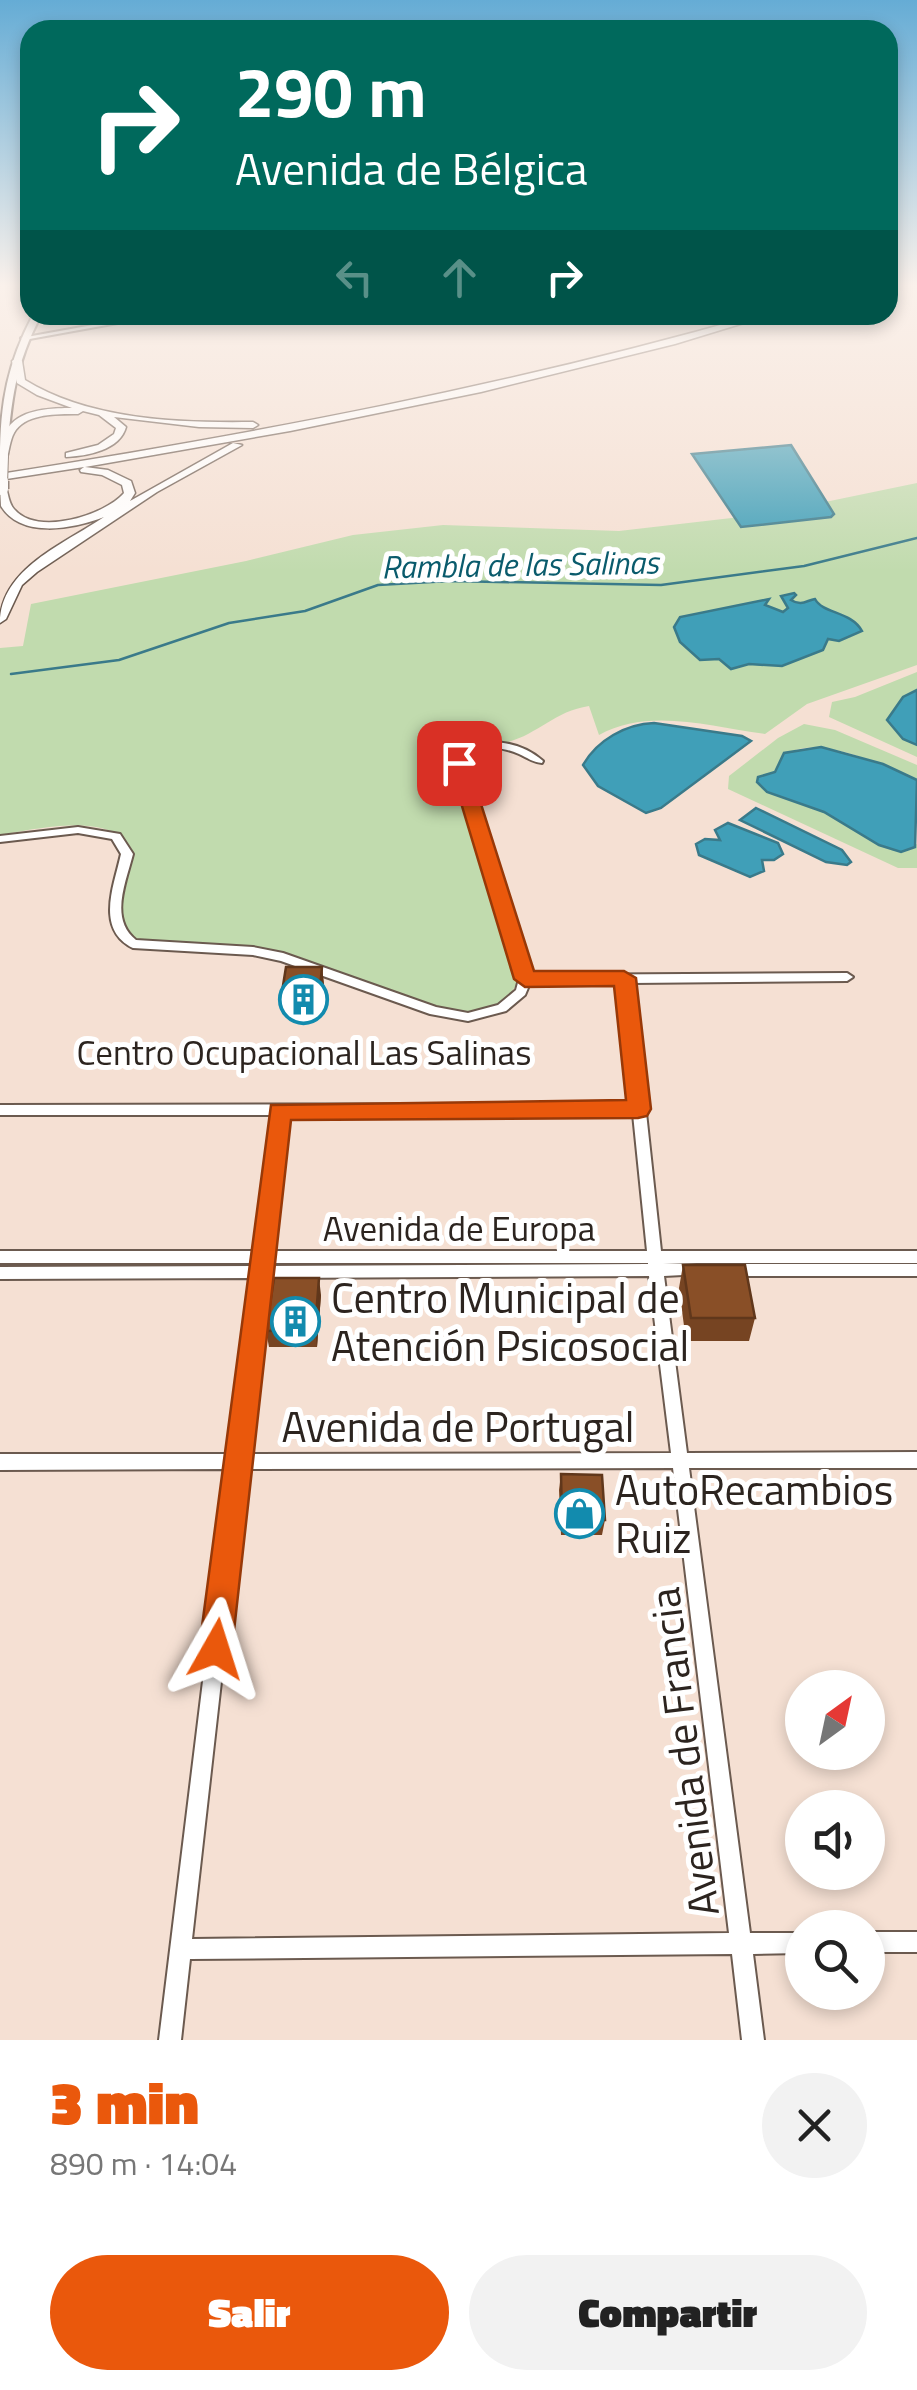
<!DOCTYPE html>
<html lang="es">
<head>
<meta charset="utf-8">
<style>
	body { margin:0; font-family:"Titillium Web",sans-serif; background:#f2f2f2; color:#222; height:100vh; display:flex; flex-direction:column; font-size:38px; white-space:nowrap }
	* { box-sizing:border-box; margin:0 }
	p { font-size:32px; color:#767676 }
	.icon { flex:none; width:55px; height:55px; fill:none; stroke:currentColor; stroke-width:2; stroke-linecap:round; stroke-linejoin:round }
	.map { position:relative; height:2040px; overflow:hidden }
	.sheet { display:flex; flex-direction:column; background:#fff; flex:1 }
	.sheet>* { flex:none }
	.guide { position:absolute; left:20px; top:20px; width:878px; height:305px; border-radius:30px; box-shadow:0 5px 15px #0003; background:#00695c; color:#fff; overflow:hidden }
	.needle { width:65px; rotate:33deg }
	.tools { position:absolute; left:785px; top:1670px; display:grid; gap:20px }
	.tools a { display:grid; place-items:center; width:100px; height:100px; border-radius:50%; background:#fff; box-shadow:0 5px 15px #0003; font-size:50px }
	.pin { position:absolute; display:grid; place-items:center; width:85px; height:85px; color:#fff; margin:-42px; border-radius:20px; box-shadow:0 5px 15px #0006 }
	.me { position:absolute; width:110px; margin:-55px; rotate:6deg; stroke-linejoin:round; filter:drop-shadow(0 0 8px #0008) }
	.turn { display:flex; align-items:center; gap:35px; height:210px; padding:0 50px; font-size:45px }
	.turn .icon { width:130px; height:130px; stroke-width:2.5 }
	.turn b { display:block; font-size:70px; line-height:85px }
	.lanes { display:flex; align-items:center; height:95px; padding:0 50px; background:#0003; justify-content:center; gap:50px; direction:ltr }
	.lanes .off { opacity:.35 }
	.round { display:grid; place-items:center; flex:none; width:105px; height:105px; border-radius:52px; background:#f2f2f2 }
	.headline { display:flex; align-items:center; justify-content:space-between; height:170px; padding:0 50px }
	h1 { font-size:60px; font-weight:800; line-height:75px; color:#ea580c }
	.cta { display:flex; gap:20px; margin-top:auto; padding:20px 50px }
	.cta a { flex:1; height:115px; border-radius:60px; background:#ea580c; color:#fff; font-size:40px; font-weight:800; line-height:115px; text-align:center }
	.cta a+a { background:#f2f2f2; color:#222 }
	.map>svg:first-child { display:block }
	.green { fill:#c1dbae; fill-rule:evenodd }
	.water { fill:#409fb8; stroke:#3a7a8a; stroke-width:2.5 }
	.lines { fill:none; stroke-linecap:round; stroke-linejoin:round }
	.stream { stroke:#3a7a8a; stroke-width:2.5 }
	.minor-casing { stroke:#6b5a4f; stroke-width:4 }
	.major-casing { stroke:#6b5a4f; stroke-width:4 }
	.highway-casing { stroke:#6b5a4f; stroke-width:3 }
	.minor { fill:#fff; fill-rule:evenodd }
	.major { fill:#fff; fill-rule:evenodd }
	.highway { fill:#fff; fill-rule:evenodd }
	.highway-bridge-far1-casing { stroke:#6b5a4f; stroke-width:12; stroke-linecap:butt }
	.highway-bridge-casing { stroke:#6b5a4f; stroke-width:15; stroke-linecap:butt }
	.highway-bridge-far1 { stroke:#fff; stroke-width:10 }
	.highway-bridge { stroke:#fff; stroke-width:12 }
	.wall { fill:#764422 }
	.shaded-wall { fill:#60371b }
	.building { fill:#894f27; stroke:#60371b; stroke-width:2.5 }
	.route { fill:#ea580c; stroke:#983908; stroke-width:2.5 }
	.labels { text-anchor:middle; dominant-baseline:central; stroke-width:10; stroke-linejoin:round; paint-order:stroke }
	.far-water-label { font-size:32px; font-style:italic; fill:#0a5b6c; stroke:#fff }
	.poi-label { font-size:35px; fill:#2c241f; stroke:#fff }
	.street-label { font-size:35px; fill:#2c241f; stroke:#fff }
	.near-poi-label { font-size:42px; fill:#2c241f; stroke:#fff; text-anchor:start }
	.near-street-label { font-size:42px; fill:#2c241f; stroke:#fff }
</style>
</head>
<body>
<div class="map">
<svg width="917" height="2040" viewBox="0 0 917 2040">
	<rect width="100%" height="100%" fill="#f5e0d3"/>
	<path class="green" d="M 917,483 L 917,665 L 807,704 L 765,734 C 711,727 649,707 599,735 L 589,706 C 555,711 538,734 508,742 C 488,747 472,740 456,757 L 452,773 L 518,981 C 510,1000 489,1012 468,1012 C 412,1013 328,960 269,949 C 228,942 186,950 145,944 L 127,934 L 120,916 L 133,852 C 117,810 35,829 0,835 L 0,648 L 23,646 L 31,604 L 246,561 L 353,535 L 443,525 L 619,531 L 767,514 ZM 824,628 L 860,632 L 836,641 L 828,639 L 823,650 L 782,666 L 749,664 L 731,669 L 719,659 L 700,660 L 683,645 L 764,634 L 794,634 L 803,642 L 819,640 Z
		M 917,672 L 917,690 L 903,697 L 887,720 L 903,739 L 917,745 L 917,757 L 829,717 L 832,702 L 855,697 Z
		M 804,724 L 835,730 L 917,765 L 917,780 C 886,766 789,719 775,772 L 758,777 L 760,787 L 824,812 L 880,845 L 893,850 L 917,844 L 917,868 L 898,868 L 728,789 L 729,776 L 778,738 Z"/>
	<path class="water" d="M 791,445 L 834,514 L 831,517 L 741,527 L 692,454 Z
		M 794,593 L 796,595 L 791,600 C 802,607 807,600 815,599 C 823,614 851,611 862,631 L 839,641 L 828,639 L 823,650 L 782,666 L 749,664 L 731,669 L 719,659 L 700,660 L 680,642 L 674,627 L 680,617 L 769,599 L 765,605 L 783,612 L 788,608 L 781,596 Z
		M 917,690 L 917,745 L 903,739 L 887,720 L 903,697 Z
		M 654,723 L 742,736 L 751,741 L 661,808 L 646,813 L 598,786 L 583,765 C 597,740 626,724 654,723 Z
		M 821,747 L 883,764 L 917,780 L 915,847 L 901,852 L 879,845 L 824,812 L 767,792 L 757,782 L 758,777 L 775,772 L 784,753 Z
		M 756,808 L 842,850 L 851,862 L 847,865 L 826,862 L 740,820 Z
		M 728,823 L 778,843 L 783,854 L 774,860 L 762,860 L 764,871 L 750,877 L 699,855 L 696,844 L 705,839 L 720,840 L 715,830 Z"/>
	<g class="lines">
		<path class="stream" d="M 11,674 L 119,660 L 229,623 L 305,611 L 378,585 L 450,581 L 661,585 L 804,566 L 917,538"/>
		<defs>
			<path id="minor" d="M 148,315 L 162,315 L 24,340 L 21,338 Z
				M 485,742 C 507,741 527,747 543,761 L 542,763 C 532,762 528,758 519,754 C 499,745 478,746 464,763 L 530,975 L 847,973 L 853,977 L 847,981 L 632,983 L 661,1251 L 917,1251 L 917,1263 L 663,1263 L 697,1264 L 702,1266 L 704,1270 L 702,1274 L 664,1276 L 687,1453 L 917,1452 L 917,1468 L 689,1468 L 750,1933 L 802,1933 L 802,1953 L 753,1954 L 764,2040 L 742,2040 L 732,1954 L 190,1959 L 181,2040 L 159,2040 L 229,1469 L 0,1470 L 0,1454 L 231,1454 L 252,1278 L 0,1279 L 0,1267 L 254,1266 L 254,1263 L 0,1263 L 0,1251 L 255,1251 L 272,1115 L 0,1115 L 0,1105 L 632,1104 L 619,983 L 530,983 L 525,995 L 506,1011 L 468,1021 L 430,1014 L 281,961 L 253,955 L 133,948 C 95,929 114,886 121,854 L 112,839 L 78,833 L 0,842 L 0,836 L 78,827 L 120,834 L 133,854 C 126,882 109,919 136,940 L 253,947 L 283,953 L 436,1007 L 468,1013 L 498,1005 L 516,990 L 519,979 L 454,763 C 463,751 471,746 485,742 ZM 633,1114 L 647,1251 L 270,1251 L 285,1115 ZM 268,1263 L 648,1263 L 648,1264 L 268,1266 ZM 649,1276 L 671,1453 L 247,1454 L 267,1278 ZM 673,1468 L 729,1933 L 192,1939 L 245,1469 Z
				M 732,1264 L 917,1264 L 917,1276 L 732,1276 L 727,1274 L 725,1270 L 727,1266 Z
				M 868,1932 L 917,1932 L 917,1952 L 868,1952 Z"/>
			<path id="major" d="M 33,315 L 41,315 C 15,365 11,401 7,456 L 3,459 L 0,458 C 0,403 8,362 33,315 Z"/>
			<path id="highway" d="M 756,315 L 770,315 L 675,344 L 481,392 L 290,431 L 85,467 L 108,470 L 131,481 L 135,493 L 130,501 L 233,443 L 242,445 L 157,492 L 37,572 L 22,585 L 6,619 L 0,623 C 0,569 64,544 104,517 C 73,529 21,539 1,506 L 0,486 L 6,487 C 8,493 9,504 14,509 C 37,537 105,515 124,493 L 122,485 L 102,475 L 81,472 L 80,470 L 84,467 L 0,480 L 0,474 C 255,434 508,386 756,315 Z
				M 17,358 L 22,361 L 25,380 C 90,420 178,423 253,422 L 258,425 L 253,428 L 199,427 L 114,417 L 126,427 C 120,450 87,456 66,457 L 66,453 L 98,445 L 114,434 L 116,428 L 99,415 L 83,411 L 78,414 C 58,414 25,413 14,433 C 10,440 9,451 7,458 L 0,458 C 0,413 34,408 72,408 L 37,395 L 17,383 L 12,361 Z"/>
		</defs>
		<use href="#minor" class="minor-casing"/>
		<use href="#major" class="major-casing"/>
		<use href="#highway" class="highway-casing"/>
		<use href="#minor" class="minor"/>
		<use href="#major" class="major"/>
		<use href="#highway" class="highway"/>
		<defs>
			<path id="highway-bridge-far1" d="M 2,484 L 3,456"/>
			<path id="highway-bridge" d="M 2,489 L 2,481"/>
		</defs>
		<use href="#highway-bridge-far1" class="highway-bridge-far1-casing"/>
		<use href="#highway-bridge" class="highway-bridge-casing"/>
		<use href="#highway-bridge-far1" class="highway-bridge-far1"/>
		<use href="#highway-bridge" class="highway-bridge"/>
	</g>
	<path class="wall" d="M 322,967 L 324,985 L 321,1016 L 283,1015 L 281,998 Z
		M 683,1265 L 755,1318 L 749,1341 L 686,1341 L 679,1288 Z
		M 321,1295 L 317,1347 L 269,1347 L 266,1331 Z
		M 561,1474 L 605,1520 L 602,1535 L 561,1535 L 559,1490 Z"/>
	<path class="shaded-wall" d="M 322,967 L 324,985 L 321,1016 L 319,998 Z
		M 319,1278 L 321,1295 L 317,1347 L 315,1330 Z"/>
	<path class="building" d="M 286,967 L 322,967 L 319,998 L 281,998 Z
		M 683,1265 L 745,1265 L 755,1318 L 691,1318 Z
		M 274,1278 L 319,1278 L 315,1330 L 266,1331 Z
		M 561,1474 L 602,1475 L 605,1520 L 562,1520 Z"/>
	<linearGradient id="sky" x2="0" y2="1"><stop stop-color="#65acd5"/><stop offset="0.5" stop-color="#faf1eb"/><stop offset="1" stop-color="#faf1eb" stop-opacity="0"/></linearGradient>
	<rect width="917" height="571" fill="url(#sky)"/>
	<path class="route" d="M 459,758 L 468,763 L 534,971 L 624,971 L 636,978 L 651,1109 L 647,1116 L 638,1118 L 291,1120 L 232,1649 L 227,1661 L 216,1666 L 204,1661 L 199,1649 L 271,1105 L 626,1100 L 614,986 L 525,987 L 514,979 L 449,763 Z"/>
	<defs>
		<symbol id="building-ring" viewBox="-11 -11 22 22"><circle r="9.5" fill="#fff" stroke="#128bae" stroke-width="1.5"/><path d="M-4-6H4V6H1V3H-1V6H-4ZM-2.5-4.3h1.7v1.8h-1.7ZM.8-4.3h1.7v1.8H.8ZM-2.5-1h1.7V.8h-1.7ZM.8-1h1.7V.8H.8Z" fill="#128bae"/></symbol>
		<symbol id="shop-ring" viewBox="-11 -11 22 22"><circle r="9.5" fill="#fff" stroke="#128bae" stroke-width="1.5"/><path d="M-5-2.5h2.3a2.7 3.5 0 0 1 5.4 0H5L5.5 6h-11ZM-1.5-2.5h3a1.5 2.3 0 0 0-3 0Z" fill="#128bae"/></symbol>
	</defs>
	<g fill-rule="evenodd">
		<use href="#building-ring" x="276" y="972" width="55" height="55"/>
		<use href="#building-ring" x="268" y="1294" width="55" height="55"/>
		<use href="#shop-ring" x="552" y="1486" width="55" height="55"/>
	</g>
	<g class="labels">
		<g class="far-water-label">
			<text transform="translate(520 564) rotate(-1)">Rambla de las Salinas</text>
		</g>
		<g class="poi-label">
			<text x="304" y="1052">Centro Ocupacional Las Salinas</text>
		</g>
		<g class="street-label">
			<text x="459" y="1228">Avenida de Europa</text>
		</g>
		<g class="near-poi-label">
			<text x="331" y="1297">Centro Municipal de<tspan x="331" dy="48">Atención Psicosocial</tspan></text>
			<text x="615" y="1489">AutoRecambios<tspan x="615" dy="48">Ruiz</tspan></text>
		</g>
		<g class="near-street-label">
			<text x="458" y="1426">Avenida de Portugal</text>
			<text transform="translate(683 1752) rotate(-97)">Avenida de Francia</text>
		</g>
	</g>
</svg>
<div class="tools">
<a><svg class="needle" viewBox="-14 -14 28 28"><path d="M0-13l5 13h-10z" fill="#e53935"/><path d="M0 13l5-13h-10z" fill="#767676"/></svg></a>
<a><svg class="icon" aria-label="sound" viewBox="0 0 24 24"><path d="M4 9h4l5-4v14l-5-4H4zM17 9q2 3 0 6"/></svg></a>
<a><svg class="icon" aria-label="search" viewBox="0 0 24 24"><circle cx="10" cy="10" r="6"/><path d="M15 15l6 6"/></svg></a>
</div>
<div class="pin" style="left:459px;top:763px;background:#d93025"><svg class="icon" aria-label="arrive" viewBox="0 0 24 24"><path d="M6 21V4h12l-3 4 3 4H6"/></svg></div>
<svg class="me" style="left:216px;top:1649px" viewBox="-20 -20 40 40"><path d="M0-17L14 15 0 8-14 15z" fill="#ea580c" stroke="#fff" stroke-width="4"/></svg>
<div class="guide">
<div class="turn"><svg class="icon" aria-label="right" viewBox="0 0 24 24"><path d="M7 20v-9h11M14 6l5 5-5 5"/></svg><div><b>290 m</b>Avenida de Bélgica</div></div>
<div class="lanes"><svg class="icon off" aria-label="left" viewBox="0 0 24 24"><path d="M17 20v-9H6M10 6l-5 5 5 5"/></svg><svg class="icon off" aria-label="ahead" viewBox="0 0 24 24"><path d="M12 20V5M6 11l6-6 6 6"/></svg><svg class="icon" aria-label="right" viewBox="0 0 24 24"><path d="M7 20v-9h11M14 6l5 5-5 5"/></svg></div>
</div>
</div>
<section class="sheet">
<div class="headline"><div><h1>3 min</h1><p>890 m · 14:04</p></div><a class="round"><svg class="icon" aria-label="close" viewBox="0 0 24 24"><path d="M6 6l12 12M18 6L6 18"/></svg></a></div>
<div class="cta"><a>Salir</a><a>Compartir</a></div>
</section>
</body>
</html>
